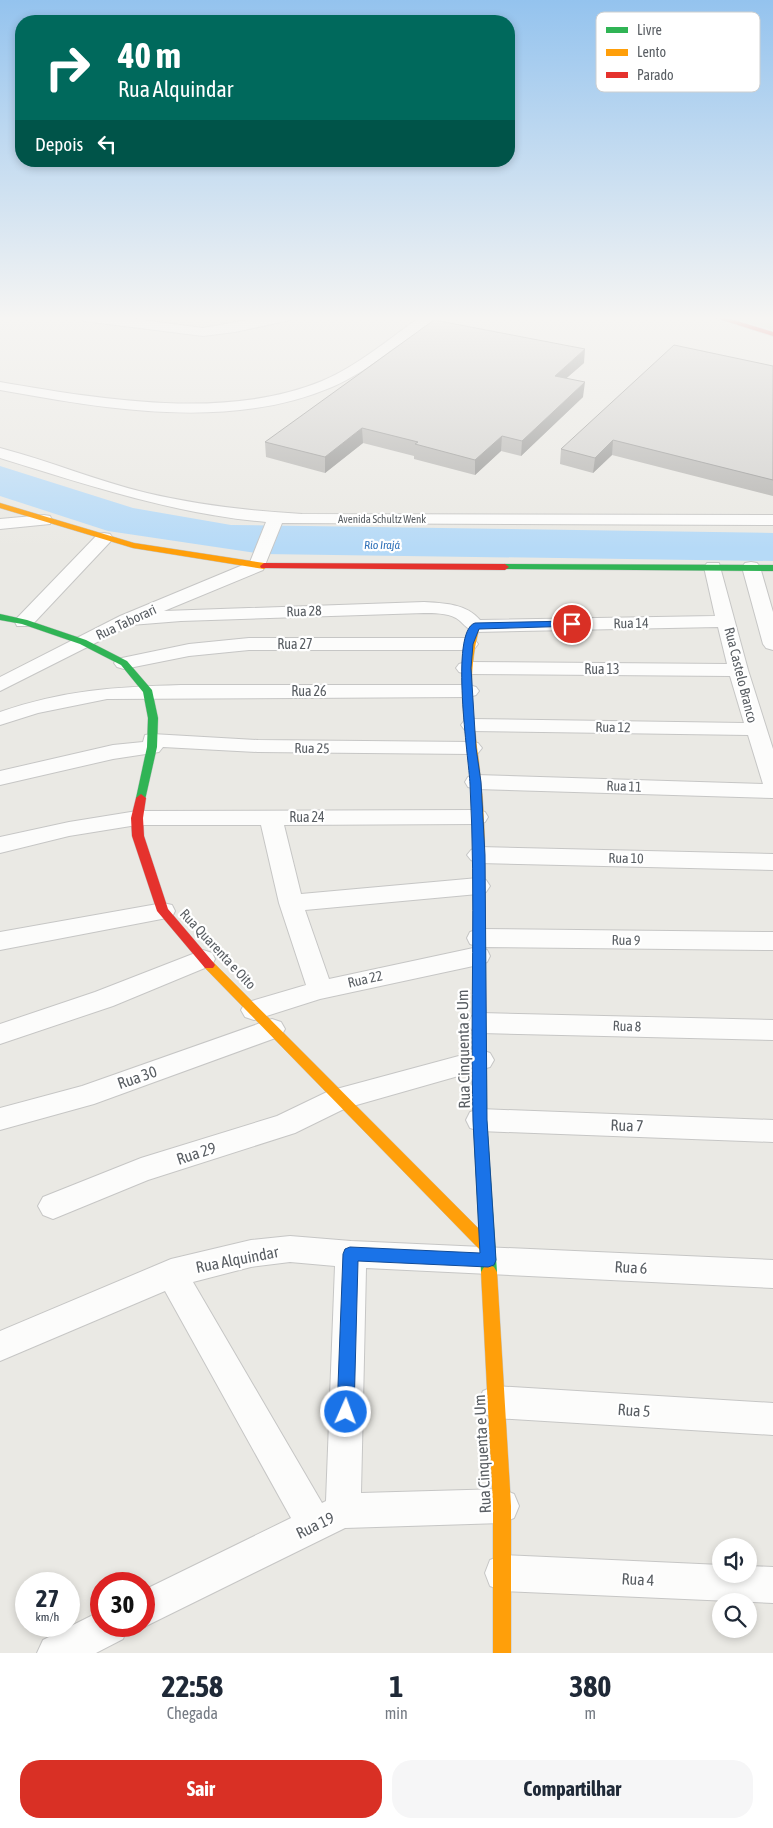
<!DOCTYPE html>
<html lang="pt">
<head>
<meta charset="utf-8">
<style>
	body { margin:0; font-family:"Asap Condensed",sans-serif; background:#f6f6f7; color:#1f2937; height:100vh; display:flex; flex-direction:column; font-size:19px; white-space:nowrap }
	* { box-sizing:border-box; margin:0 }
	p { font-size:16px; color:#747a83 }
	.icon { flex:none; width:28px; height:28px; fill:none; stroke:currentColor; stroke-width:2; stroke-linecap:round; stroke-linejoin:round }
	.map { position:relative; height:1653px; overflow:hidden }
	.sheet { display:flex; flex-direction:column; background:#fff; flex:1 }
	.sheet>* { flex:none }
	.top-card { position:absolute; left:15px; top:15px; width:500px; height:152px; border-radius:20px; box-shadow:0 2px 8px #0003; background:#00695c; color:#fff; overflow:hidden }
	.buttons { position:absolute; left:712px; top:1538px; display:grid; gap:10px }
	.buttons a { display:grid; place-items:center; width:45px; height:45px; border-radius:50%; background:#fff; box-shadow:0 2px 8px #0003; font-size:25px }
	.speed { position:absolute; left:15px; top:1572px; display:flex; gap:10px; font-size:25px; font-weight:700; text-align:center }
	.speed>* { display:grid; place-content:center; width:65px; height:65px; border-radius:50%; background:#fff; box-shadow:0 2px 8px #0003; line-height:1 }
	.speed small { font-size:12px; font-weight:400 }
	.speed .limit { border:8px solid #d22; background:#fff; color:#111 }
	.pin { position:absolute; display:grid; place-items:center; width:42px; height:42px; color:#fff; margin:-21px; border:2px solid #fff; border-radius:50%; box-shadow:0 1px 5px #0007 }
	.me { position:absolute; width:55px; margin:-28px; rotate:2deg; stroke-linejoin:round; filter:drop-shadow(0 0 4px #0008) }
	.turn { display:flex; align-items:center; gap:18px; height:105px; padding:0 20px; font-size:22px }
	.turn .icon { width:65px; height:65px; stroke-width:2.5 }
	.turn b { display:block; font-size:35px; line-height:42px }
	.then { display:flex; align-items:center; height:48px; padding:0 20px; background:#0003; gap:10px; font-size:19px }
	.eta { display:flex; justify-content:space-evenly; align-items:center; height:85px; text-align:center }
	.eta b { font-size:30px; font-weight:700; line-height:35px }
	.primary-button { display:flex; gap:10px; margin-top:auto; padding:10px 20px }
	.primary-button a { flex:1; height:58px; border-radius:20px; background:#d93025; color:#fff; font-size:20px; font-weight:700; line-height:58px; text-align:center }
	.primary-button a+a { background:#f6f6f7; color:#1f2937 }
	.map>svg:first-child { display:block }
	.green { fill:#d0e8cd }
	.water { fill:#b6daf7 }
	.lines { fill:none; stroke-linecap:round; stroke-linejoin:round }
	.street-casing { stroke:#c6c6c5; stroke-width:2 }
	.fast-casing { stroke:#c5c6c5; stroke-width:1 }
	.slow-casing { stroke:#c5c6c5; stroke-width:1 }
	.jam-casing { stroke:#c5c6c5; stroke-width:1 }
	.street { fill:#fcfcfb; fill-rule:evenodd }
	.fast { fill:#30b455; fill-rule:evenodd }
	.slow { fill:#ff9f0a; fill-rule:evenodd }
	.jam { fill:#e5322d; fill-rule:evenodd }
	.wall { fill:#b4b3b0 }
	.shaded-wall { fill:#929290 }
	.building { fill:#d1d0cd; stroke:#929290 }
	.route { fill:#1a73e8; stroke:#114b97 }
	.labels { text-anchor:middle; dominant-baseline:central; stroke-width:4.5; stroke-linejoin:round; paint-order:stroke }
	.far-street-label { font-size:11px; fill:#595e63; stroke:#fff }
	.far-water-label { font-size:12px; font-style:italic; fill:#3374ba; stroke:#fff }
	.street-label { font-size:14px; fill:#595e63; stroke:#fff }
	.near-street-label { font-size:16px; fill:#595e63; stroke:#fff }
	.key { fill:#fff; stroke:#cdcfd0; stroke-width:1 }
	.key-label { font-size:14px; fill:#595e63 }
</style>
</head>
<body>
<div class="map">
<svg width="773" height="1653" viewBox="0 0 773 1653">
	<rect width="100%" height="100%" fill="#eae9e4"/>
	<path class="green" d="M 728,317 L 773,317 L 773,330 Z"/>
	<path class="water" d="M 0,466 L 133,508 L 231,525 L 773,533 L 773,561 L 263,554 L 108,531 L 0,496 Z"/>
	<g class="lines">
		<defs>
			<path id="street" d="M 78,317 L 119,317 L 203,328 L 265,317 L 291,317 L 290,320 L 235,332 L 203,336 L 84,321 Z
				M 420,317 L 435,317 C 424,331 404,341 390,351 C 372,365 353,378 332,387 C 229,431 106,409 0,390 L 0,382 C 100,399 225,421 322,381 C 357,366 388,340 420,317 Z
				M 0,448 C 50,461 97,481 147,493 C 198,505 250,511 302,514 L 773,515 L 773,525 L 282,523 L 263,570 L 164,611 L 424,602 C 444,603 467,604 480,620 L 715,616 L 704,567 L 707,563 L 719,563 L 748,670 L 773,749 L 773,798 L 476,789 L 468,787 L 465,782 L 468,777 L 476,775 L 763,784 L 748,735 L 471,731 L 464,729 L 461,725 L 464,721 L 471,719 L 744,723 L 730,676 L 466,674 L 459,672 L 456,668 L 459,664 L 466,662 L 727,664 L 718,627 L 475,632 C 466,629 463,622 456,618 C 446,613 434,613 424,613 L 181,621 L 131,625 L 0,691 L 0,677 L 120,616 L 250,562 L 266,522 C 173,514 88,485 0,458 Z
				M 44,515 L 50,516 L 52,520 L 50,524 L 0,529 L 0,519 Z
				M 104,533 L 110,534 L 113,538 L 110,542 L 31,626 L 17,626 L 15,622 L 17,618 L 98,534 Z
				M 751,562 L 757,563 L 760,567 L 773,612 L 773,650 L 766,648 L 763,644 L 742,567 L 745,563 Z
				M 249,638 L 468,638 L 475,640 L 478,644 L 475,648 L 468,650 L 249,650 L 189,656 L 124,669 L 117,667 L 114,663 L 117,659 L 189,644 Z
				M 181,685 L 469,685 L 476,687 L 479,691 L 476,695 L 469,697 L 107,699 L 38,713 L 0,725 L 0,712 C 64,690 114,687 181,685 Z
				M 152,734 L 258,740 L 471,742 L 478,743 L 482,748 L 478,753 L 471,754 L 258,752 L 163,747 L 159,752 L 113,759 L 0,785 L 0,771 L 113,745 L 143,742 L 145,735 Z
				M 477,810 L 485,812 L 488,817 L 485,822 L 477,824 L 284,825 L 301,894 L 478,878 L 486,880 L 490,886 L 486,892 L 478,894 L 305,910 L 329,979 L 478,947 L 487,950 L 490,956 L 487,962 L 478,965 L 320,999 L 254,1020 L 245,1017 L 241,1010 L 245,1003 L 306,985 L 279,903 L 261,825 L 137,825 L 69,836 L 0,853 L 0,837 L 69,822 L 137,811 Z
				M 479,847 L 773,854 L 773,870 L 479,863 L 471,860 L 467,855 L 471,850 Z
				M 163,903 L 172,905 L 175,911 L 172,917 L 0,950 L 0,932 Z
				M 479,929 L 773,932 L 773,950 L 479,947 L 470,944 L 467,938 L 470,932 Z
				M 203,950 L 212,953 L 215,959 L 212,965 L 113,1006 L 0,1044 L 0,1024 L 95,992 Z
				M 481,1013 L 773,1020 L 773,1040 L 481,1033 L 472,1030 L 468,1023 L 472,1016 Z
				M 272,1019 L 281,1022 L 285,1029 L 281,1036 L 94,1104 L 0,1130 L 0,1108 L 82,1086 Z
				M 481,1050 L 490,1053 L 494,1060 L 490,1067 L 346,1108 L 295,1133 L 148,1180 L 53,1219 L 43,1215 L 38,1206 L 43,1197 L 141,1158 L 277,1116 L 329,1091 Z
				M 480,1109 L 773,1120 L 773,1142 L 480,1131 L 470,1128 L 466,1120 L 470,1112 Z
				M 290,1236 L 351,1241 L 773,1260 L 773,1288 L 366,1268 L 361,1493 L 502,1489 L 514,1494 L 519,1506 L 514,1518 L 502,1523 L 345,1528 L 144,1627 L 141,1626 L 144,1626 L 144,1590 L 291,1518 L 165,1291 L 0,1361 L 0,1331 L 171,1259 L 251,1240 ZM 290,1262 L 335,1266 L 326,1501 L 322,1503 L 193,1282 L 251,1267 Z
				M 495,1386 L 773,1403 L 773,1435 L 495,1418 L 483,1413 L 478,1402 L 483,1391 Z
				M 503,1555 L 721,1565 L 721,1574 L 749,1574 L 749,1566 L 773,1567 L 773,1603 L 503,1591 L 490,1586 L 485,1573 L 490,1560 Z
				M 101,1611 L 101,1626 L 128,1626 L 123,1639 L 96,1653 L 37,1653 L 43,1640 Z"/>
			<path id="fast" d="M 505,564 L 773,565 L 773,571 L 502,569 L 501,567 Z
				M 0,614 L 27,620 L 86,640 L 127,661 L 152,690 L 158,718 L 157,747 L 145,800 L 141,802 L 136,798 L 147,747 L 148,718 L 143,692 L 121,665 L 80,644 L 22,624 L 0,620 Z
				M 479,886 L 485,890 L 487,1120 L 497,1272 L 494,1277 L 489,1279 L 484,1277 L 481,1272 L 473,1120 L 473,890 Z"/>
			<path id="slow" d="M 0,503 L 134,543 L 264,563 L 268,566 L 264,569 L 133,548 L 0,508 Z
				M 475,623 L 480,626 C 464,681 476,727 481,782 C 485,818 485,854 485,890 L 479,894 L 473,890 C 473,854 474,818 471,782 C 466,727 454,680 470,626 Z
				M 209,960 L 213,962 L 492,1242 L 495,1247 L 492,1252 L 487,1254 L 482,1252 L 205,968 L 203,965 L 205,962 Z
				M 489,1265 L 494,1267 L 497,1272 L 511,1506 L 511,1653 L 493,1653 L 493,1506 L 481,1272 L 484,1267 Z"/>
			<path id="jam" d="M 713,317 L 724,317 L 773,332 L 773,336 Z
				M 264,563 L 505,564 L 509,567 L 505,570 L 261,568 L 260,566 Z
				M 141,794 L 146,798 L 143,818 L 144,836 L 168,909 L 213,962 L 215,965 L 213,968 L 205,968 L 157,911 L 132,836 L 131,818 L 136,798 Z"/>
		</defs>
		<use href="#street" class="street-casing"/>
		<use href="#fast" class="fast-casing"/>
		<use href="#slow" class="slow-casing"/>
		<use href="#jam" class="jam-casing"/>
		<use href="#street" class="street"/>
		<use href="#fast" class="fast"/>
		<use href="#slow" class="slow"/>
		<use href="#jam" class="jam"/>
	</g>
	<path class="wall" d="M 584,363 L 566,378 L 583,397 L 521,456 L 501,451 L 475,475 L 414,459 L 414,456 L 363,443 L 325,473 L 266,457 L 265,442 Z
		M 773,366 L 773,496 L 612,455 L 593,473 L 560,464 L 561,449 Z"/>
	<path class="shaded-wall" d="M 585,349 L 584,363 L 553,390 L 555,376 Z
		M 585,382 L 583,397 L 521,456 L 522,441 Z
		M 362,428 L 363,443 L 325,473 L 325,457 Z
		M 502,436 L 501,451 L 475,475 L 475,460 Z
		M 613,440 L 612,455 L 593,473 L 595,458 Z"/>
	<path class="building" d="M 434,320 L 585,349 L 555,376 L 585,382 L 522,441 L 502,436 L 475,460 L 415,444 L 418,442 L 362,428 L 325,457 L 265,442 Z
		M 674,345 L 773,366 L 773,480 L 613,440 L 595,458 L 561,449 Z"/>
	<linearGradient id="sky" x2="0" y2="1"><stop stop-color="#94c3ee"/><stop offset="0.58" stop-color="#f6f5f3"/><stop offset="1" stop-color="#f6f5f3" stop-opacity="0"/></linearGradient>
	<rect width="773" height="549" fill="url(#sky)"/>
	<path class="route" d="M 572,621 L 577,624 L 576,626 L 479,629 L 473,644 L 471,668 L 476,748 L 481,782 L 485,855 L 487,1120 L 496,1260 L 494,1265 L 488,1267 L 358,1261 L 354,1412 L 352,1418 L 346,1420 L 340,1418 L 337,1412 L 343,1254 L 345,1249 L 350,1247 L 480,1253 C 478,1209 475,1165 473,1121 C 470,1009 476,896 470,784 C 469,760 449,631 475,623 Z"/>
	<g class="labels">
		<g class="far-street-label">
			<text x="382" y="519">Avenida Schultz Wenk</text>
		</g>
		<g class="far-water-label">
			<text x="382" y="545">Rio Irajá</text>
		</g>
		<g class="street-label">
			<text transform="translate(304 611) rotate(-2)">Rua 28</text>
			<text transform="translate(126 622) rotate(-25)">Rua Taborari</text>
			<text transform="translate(631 623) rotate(-1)">Rua 14</text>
			<text x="295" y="644">Rua 27</text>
			<text x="602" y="669">Rua 13</text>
			<text transform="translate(741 675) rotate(76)">Rua Castelo Branco</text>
			<text x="309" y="691">Rua 26</text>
			<text transform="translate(613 727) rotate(1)">Rua 12</text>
			<text transform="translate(312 748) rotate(1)">Rua 25</text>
			<text transform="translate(624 786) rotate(2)">Rua 11</text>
			<text x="307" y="817">Rua 24</text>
			<text transform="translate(626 858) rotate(1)">Rua 10</text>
			<text transform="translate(626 940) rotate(1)">Rua 9</text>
			<text transform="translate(218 949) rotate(47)">Rua Quarenta e Oito</text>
			<text transform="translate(365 979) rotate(-13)">Rua 22</text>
			<text transform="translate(627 1026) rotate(2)">Rua 8</text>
		</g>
		<g class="near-street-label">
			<text transform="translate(463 1049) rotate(-91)">Rua Cinquenta e Um</text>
			<text transform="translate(137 1077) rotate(-19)">Rua 30</text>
			<text transform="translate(627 1125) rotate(2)">Rua 7</text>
			<text transform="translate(196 1153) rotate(-18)">Rua 29</text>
			<text transform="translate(237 1259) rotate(-11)">Rua Alquindar</text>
			<text transform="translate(631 1267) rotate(3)">Rua 6</text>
			<text transform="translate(634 1410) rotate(4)">Rua 5</text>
			<text transform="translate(482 1454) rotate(-93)">Rua Cinquenta e Um</text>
			<text transform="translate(315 1525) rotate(-26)">Rua 19</text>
			<text transform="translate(638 1579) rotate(3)">Rua 4</text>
		</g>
	</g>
	<rect x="596" y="12" width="164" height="80" rx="8" class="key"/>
	<rect x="606" y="27" width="22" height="6" fill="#30b455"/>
	<rect x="606" y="49" width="22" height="7" fill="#ff9f0a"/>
	<rect x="606" y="72" width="22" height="6" fill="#e5322d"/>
	<g class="key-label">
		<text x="637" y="35">Livre</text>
		<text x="637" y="57">Lento</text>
		<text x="637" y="80">Parado</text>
	</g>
</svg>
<div class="buttons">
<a><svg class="icon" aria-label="sound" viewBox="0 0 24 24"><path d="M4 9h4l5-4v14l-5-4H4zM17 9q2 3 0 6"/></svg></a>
<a><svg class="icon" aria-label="search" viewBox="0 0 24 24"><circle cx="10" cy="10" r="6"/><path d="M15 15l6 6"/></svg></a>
</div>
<div class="speed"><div>27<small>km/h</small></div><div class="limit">30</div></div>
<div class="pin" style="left:572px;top:624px;background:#d93025"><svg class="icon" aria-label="arrive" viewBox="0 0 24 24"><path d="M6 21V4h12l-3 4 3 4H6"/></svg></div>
<svg class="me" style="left:346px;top:1412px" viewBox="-20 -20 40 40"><circle r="17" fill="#1a73e8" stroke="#fff" stroke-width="3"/><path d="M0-11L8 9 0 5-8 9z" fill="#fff"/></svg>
<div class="top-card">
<div class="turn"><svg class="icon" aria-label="right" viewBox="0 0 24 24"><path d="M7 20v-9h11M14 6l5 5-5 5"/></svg><div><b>40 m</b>Rua Alquindar</div></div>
<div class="then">Depois<svg class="icon" aria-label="left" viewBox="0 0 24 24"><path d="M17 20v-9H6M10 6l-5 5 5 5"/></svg></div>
</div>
</div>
<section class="sheet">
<div class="eta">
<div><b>22:58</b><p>Chegada</p></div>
<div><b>1</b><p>min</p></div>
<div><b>380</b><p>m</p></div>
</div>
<div class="primary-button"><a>Sair</a><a>Compartilhar</a></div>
</section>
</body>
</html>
